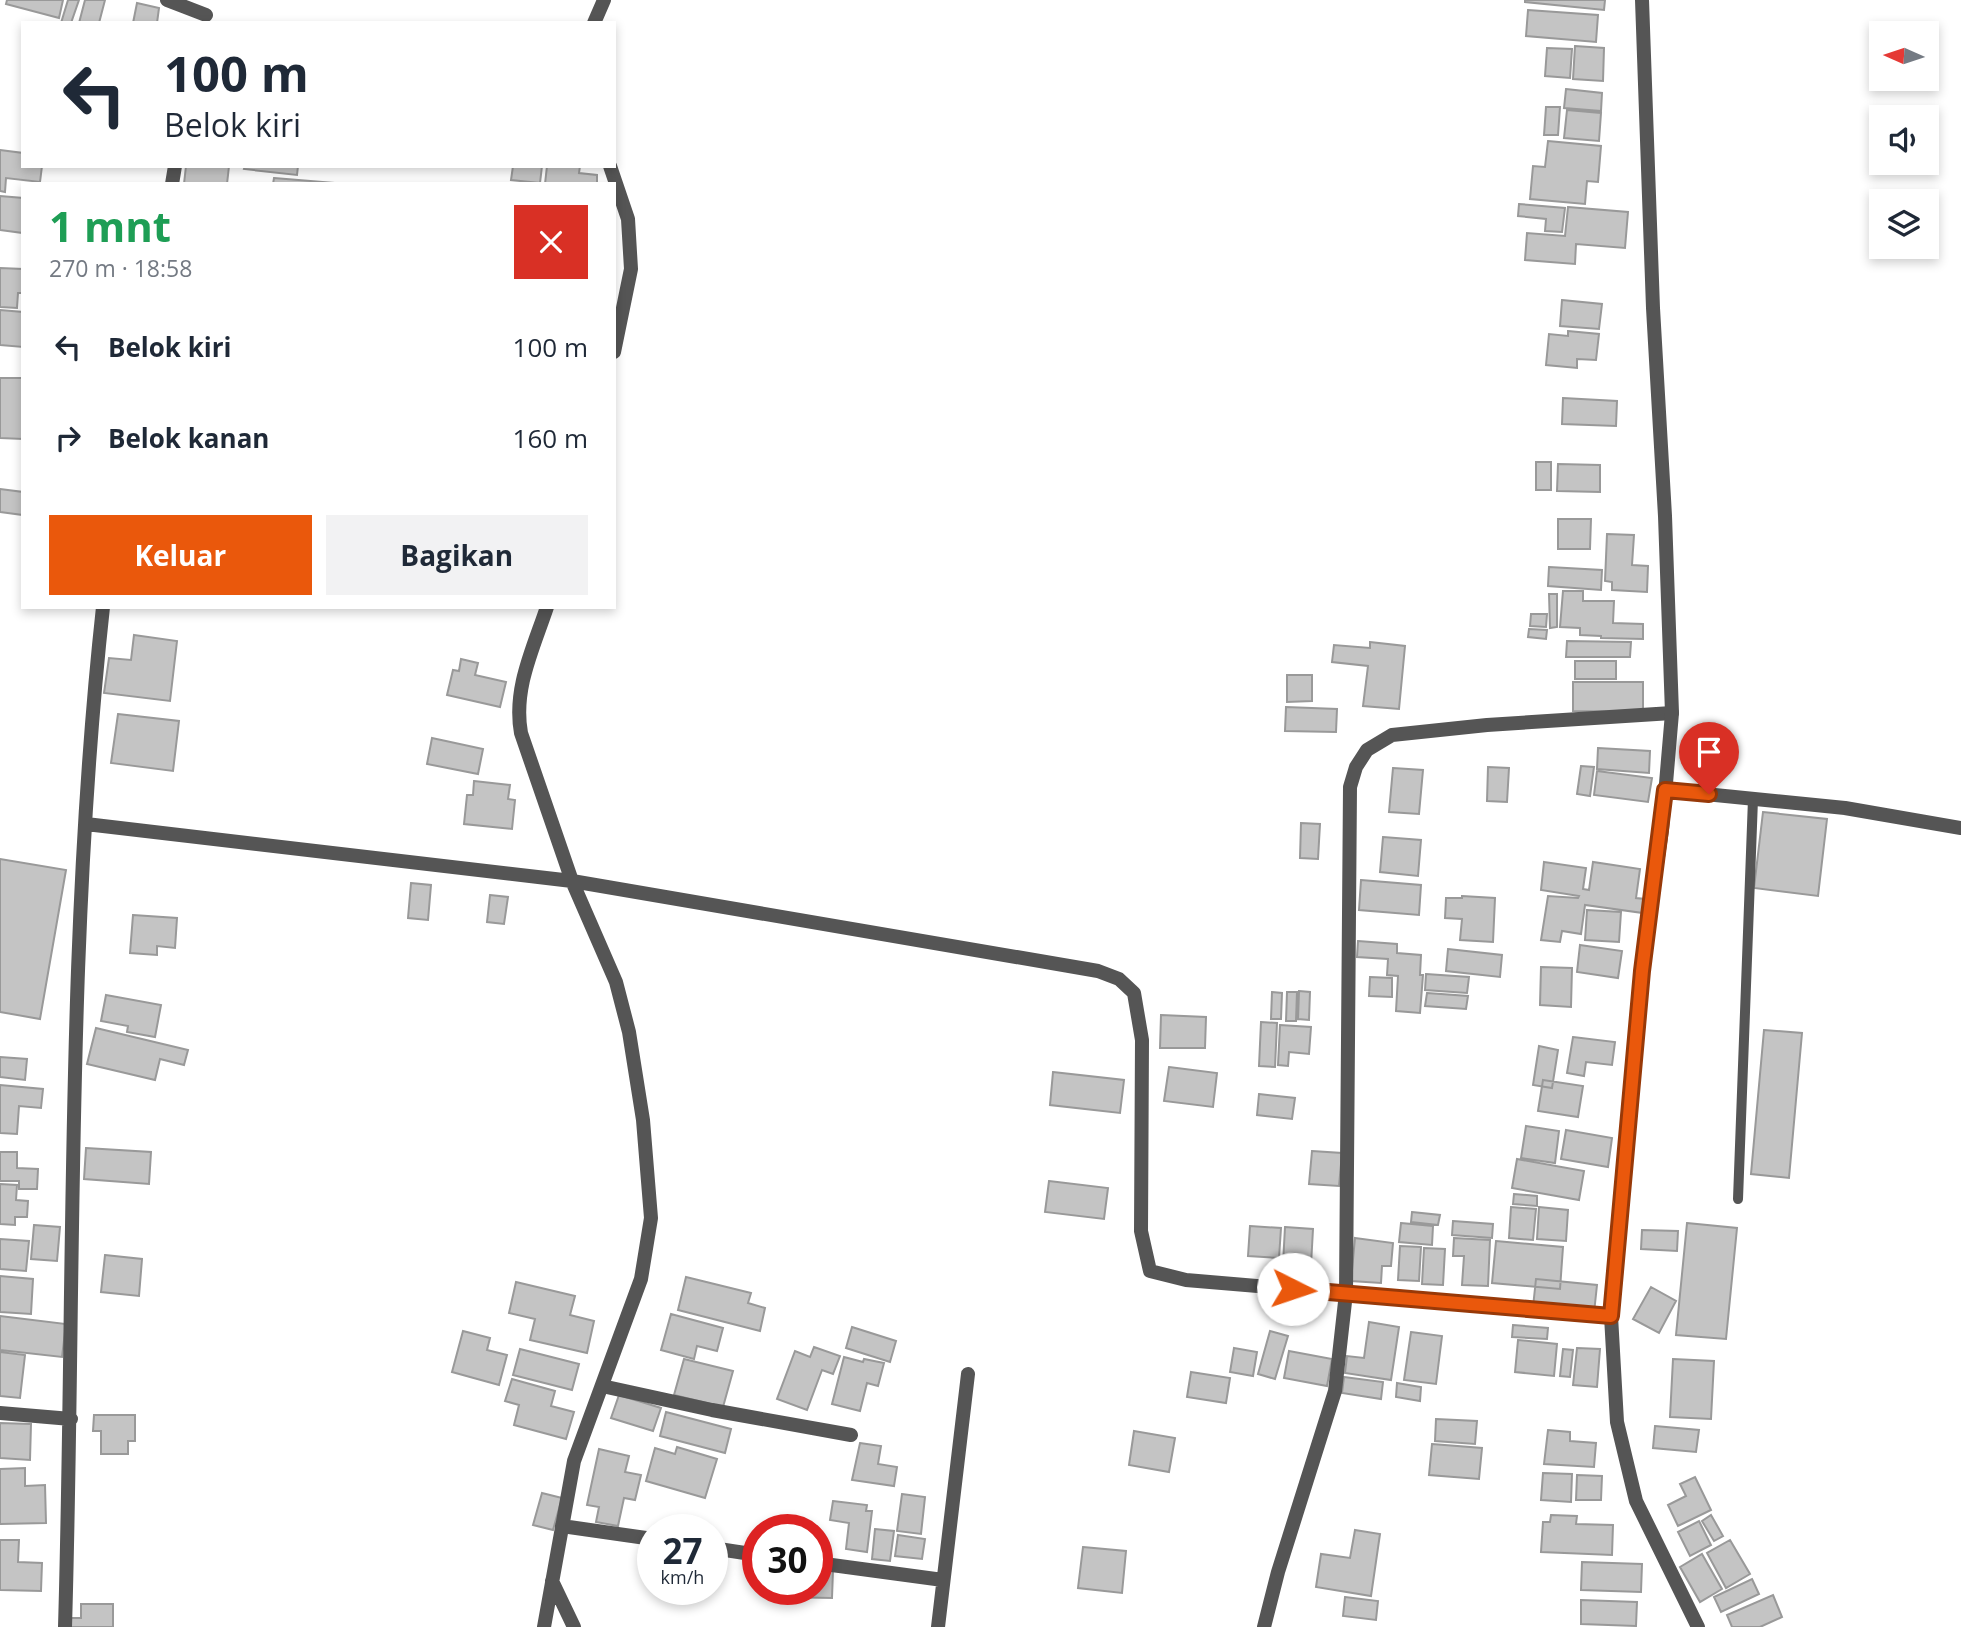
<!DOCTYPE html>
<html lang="id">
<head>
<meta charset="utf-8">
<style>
	body { margin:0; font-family:"Open Sans",sans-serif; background:#f2f2f3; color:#1f2937; height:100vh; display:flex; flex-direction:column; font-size:26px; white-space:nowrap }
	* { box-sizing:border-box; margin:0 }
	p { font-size:23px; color:#747a83 }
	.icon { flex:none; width:38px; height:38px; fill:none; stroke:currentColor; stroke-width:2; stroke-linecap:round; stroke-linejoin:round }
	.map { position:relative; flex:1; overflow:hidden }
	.side { position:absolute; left:21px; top:182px; width:595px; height:427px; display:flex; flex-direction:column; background:#fff; border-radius:0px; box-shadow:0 4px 10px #0003 }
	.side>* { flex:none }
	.top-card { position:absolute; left:21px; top:21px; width:595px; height:147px; border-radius:0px; box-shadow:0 4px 10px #0003; background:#fff; color:#1f2937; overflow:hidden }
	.needle { width:46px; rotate:273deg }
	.controls { position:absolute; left:1869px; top:21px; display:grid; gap:14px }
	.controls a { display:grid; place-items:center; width:70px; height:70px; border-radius:0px; background:#fff; box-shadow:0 4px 10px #0003; font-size:35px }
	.speed { position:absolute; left:637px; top:1514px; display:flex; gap:14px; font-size:35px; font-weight:700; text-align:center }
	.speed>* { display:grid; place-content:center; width:91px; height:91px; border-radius:50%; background:#fff; box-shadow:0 4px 10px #0003; line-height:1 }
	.speed small { font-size:18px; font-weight:400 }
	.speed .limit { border:10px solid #d22; background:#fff; color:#111 }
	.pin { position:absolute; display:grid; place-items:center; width:60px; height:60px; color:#fff; margin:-72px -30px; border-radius:50% 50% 50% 0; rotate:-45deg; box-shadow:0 0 7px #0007 }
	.pin .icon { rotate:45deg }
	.me { position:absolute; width:77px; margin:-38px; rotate:94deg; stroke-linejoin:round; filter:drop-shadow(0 0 5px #0008) }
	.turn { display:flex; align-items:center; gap:24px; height:147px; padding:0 28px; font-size:32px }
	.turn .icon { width:91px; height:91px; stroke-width:2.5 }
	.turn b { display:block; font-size:49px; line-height:60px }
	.round { display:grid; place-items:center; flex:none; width:74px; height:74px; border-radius:0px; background:#f2f2f3 }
	.headline { display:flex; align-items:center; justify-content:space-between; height:119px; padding:0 28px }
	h1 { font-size:42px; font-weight:700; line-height:52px; color:#1e9e55 }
	.button { display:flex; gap:14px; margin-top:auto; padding:14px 28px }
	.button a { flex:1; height:80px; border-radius:0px; background:#ea580c; color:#fff; font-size:28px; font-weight:700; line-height:80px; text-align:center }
	.button a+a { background:#f2f2f3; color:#1f2937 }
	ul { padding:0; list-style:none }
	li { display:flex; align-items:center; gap:21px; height:91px; padding:0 28px }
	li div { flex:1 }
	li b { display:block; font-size:26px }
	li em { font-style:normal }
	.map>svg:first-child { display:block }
	.building { fill:#c4c4c4; stroke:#999; stroke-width:2 }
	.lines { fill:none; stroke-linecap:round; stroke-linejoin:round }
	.service { stroke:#555; stroke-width:10 }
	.minor { stroke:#555; stroke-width:14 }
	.tertiary { stroke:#555; stroke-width:14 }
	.route-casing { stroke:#983908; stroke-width:18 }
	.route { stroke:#ea580c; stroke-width:12 }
</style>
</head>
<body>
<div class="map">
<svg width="1961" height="1627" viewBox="0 0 1961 1627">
	<rect width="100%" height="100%" fill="#fff"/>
	<path class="building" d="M 7,0 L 63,0 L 59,18 L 6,4 Z
		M 68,0 L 79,0 L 71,23 L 61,23 Z
		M 85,0 L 105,0 L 99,23 L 79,23 Z
		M 1525,0 L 1605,0 L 1604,10 L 1525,2 Z
		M 137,3 L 159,8 L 157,23 L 133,23 Z
		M 1528,10 L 1598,15 L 1596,42 L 1526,36 Z
		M 1575,46 L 1604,48 L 1603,81 L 1573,79 Z
		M 1547,48 L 1572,49 L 1570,78 L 1545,76 Z
		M 1566,89 L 1602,93 L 1601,111 L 1564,108 Z
		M 1546,107 L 1560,107 L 1558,135 L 1544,135 Z
		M 1567,110 L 1601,113 L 1599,141 L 1564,138 Z
		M 1548,141 L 1601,146 L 1598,182 L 1587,181 L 1585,204 L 1530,199 L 1533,166 L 1545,167 Z
		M 0,150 L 23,153 L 23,166 L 42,166 L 40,182 L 6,178 L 5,192 L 0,191 Z
		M 186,166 L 229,166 L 227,184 L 184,184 Z
		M 245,166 L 298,166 L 297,175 L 244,169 Z
		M 513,166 L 542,166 L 540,183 L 511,180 Z
		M 547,166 L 580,166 L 579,173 L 597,175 L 597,184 L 545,184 Z
		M 274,178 L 347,184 L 273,184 Z
		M 0,196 L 23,198 L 23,233 L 0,230 Z
		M 1519,204 L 1565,208 L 1562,232 L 1545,231 L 1546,219 L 1518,216 Z
		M 1568,207 L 1628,212 L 1625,248 L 1576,244 L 1575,264 L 1525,260 L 1527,233 L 1565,236 Z
		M 0,268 L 23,269 L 23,293 L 18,293 L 17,308 L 0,307 Z
		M 1562,300 L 1602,304 L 1599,329 L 1560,326 Z
		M 0,310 L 23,312 L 23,347 L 0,345 Z
		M 1568,331 L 1599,334 L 1596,360 L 1577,359 L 1577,368 L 1546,365 L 1549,334 L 1568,336 Z
		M 0,378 L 23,378 L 23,439 L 0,438 Z
		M 1563,398 L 1617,401 L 1616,426 L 1562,424 Z
		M 1536,462 L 1551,462 L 1551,490 L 1536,490 Z
		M 1558,464 L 1600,465 L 1600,492 L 1557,491 Z
		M 0,489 L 23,492 L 23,515 L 0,512 Z
		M 1558,519 L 1591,519 L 1590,549 L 1558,549 Z
		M 1607,534 L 1634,535 L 1632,565 L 1648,566 L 1647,592 L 1612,590 L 1612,582 L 1605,581 Z
		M 1549,567 L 1602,570 L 1601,590 L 1548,586 Z
		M 1563,591 L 1583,591 L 1583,601 L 1614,601 L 1613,623 L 1643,624 L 1643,639 L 1601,638 L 1601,636 L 1580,635 L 1580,628 L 1560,627 Z
		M 1549,594 L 1557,594 L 1557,627 L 1550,628 Z
		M 1531,614 L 1547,614 L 1546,627 L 1530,626 Z
		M 1529,629 L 1547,630 L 1546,639 L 1528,637 Z
		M 134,635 L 177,641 L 170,701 L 104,693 L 109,658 L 131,660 Z
		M 1567,641 L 1631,642 L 1630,657 L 1566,657 Z
		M 1370,642 L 1405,646 L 1399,709 L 1363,706 L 1368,666 L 1332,662 L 1334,645 L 1370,648 Z
		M 461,659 L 478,663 L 475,675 L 506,682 L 500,707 L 447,695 L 453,670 L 459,671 Z
		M 1575,661 L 1616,661 L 1616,679 L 1575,679 Z
		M 1287,675 L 1312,675 L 1312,701 L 1287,702 Z
		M 1573,682 L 1643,682 L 1643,712 L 1573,711 Z
		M 1286,707 L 1337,709 L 1336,732 L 1285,731 Z
		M 118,714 L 179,721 L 173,771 L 111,763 Z
		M 432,738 L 483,749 L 478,774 L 427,764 Z
		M 1598,748 L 1650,751 L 1649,773 L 1597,769 Z
		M 1581,766 L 1594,767 L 1590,796 L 1577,794 Z
		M 1488,767 L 1509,768 L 1507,802 L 1487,801 Z
		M 1393,768 L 1423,770 L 1419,814 L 1389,812 Z
		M 1597,771 L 1652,778 L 1648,802 L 1594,795 Z
		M 474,781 L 510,785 L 508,799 L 515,800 L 512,829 L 464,824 L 467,795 L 473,795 Z
		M 1763,812 L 1827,819 L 1818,896 L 1754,888 Z
		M 1301,823 L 1320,824 L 1318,859 L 1300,858 Z
		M 1383,837 L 1421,840 L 1418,876 L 1380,872 Z
		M 0,859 L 66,870 L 40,1019 L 0,1012 Z
		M 1544,862 L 1586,868 L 1583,889 L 1589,890 L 1593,862 L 1640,869 L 1636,898 L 1645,899 L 1643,913 L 1585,905 L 1581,934 L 1562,931 L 1560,942 L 1541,940 L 1548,896 L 1578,898 L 1579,896 L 1541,890 Z
		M 1361,880 L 1421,885 L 1419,915 L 1359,910 Z
		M 411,883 L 431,885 L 428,920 L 408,918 Z
		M 490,895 L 508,897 L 504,924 L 487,922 Z
		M 1462,896 L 1495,898 L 1493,942 L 1460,940 L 1462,919 L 1445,918 L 1446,898 L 1462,898 Z
		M 1587,910 L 1621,912 L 1619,942 L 1585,940 Z
		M 133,915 L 177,918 L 175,948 L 157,946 L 157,955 L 130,953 Z
		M 1358,941 L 1397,944 L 1397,953 L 1421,955 L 1420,975 L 1423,975 L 1420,1013 L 1396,1011 L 1398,976 L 1387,975 L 1388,959 L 1357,957 Z
		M 1580,945 L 1622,951 L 1618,978 L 1577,972 Z
		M 1448,949 L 1502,955 L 1500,977 L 1446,971 Z
		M 1541,967 L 1572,968 L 1571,1007 L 1540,1005 Z
		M 1426,974 L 1469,977 L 1467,993 L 1425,990 Z
		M 1370,977 L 1392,978 L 1392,997 L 1369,996 Z
		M 1299,991 L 1310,992 L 1309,1020 L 1298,1019 Z
		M 1272,992 L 1282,993 L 1281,1019 L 1271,1019 Z
		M 1287,992 L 1297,992 L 1296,1021 L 1286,1021 Z
		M 1427,993 L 1468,996 L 1466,1009 L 1425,1006 Z
		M 106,995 L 161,1005 L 155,1037 L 127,1032 L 128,1026 L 101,1021 Z
		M 1161,1015 L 1206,1017 L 1205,1048 L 1160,1048 Z
		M 1261,1022 L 1277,1023 L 1275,1067 L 1259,1066 Z
		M 1280,1025 L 1311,1027 L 1309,1054 L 1289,1052 L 1288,1066 L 1278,1065 Z
		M 96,1028 L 188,1050 L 184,1065 L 160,1059 L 155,1080 L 87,1064 Z
		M 1764,1030 L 1802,1033 L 1789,1178 L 1751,1174 Z
		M 1573,1037 L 1615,1042 L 1612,1065 L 1586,1062 L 1584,1076 L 1567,1073 Z
		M 1539,1046 L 1558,1050 L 1552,1088 L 1533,1085 Z
		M 0,1057 L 27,1059 L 25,1080 L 0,1077 Z
		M 1169,1067 L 1217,1073 L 1213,1107 L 1164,1101 Z
		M 1053,1072 L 1124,1080 L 1120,1113 L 1050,1105 Z
		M 1543,1080 L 1583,1086 L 1578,1117 L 1538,1111 Z
		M 0,1085 L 43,1089 L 41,1108 L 19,1106 L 17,1134 L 0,1133 Z
		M 1259,1094 L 1295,1098 L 1292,1119 L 1257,1115 Z
		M 1526,1126 L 1559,1131 L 1555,1163 L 1521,1158 Z
		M 1566,1130 L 1612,1138 L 1608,1167 L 1561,1159 Z
		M 86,1148 L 151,1152 L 149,1184 L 84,1179 Z
		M 1312,1151 L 1342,1153 L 1339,1186 L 1309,1184 Z
		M 0,1152 L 17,1152 L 17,1168 L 38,1169 L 37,1189 L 19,1189 L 19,1181 L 0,1181 Z
		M 1517,1159 L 1584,1171 L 1579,1200 L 1512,1188 Z
		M 1049,1181 L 1108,1188 L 1104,1219 L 1045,1212 Z
		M 0,1184 L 17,1185 L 16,1200 L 28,1201 L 27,1217 L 15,1217 L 15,1225 L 0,1224 Z
		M 1514,1194 L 1537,1196 L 1537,1206 L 1513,1204 Z
		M 1511,1207 L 1536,1209 L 1533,1240 L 1509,1238 Z
		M 1539,1207 L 1568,1210 L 1566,1241 L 1537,1239 Z
		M 1412,1212 L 1440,1215 L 1438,1225 L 1411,1222 Z
		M 1453,1221 L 1493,1224 L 1492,1238 L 1452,1235 Z
		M 1401,1223 L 1433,1226 L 1432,1245 L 1399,1242 Z
		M 1687,1223 L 1737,1228 L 1726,1339 L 1676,1335 Z
		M 34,1225 L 60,1227 L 57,1261 L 31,1259 Z
		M 1250,1226 L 1281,1228 L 1279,1258 L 1248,1256 Z
		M 1285,1227 L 1313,1229 L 1311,1265 L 1283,1264 Z
		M 1642,1230 L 1678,1231 L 1677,1251 L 1641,1249 Z
		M 1355,1238 L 1393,1243 L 1391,1266 L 1382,1266 L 1381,1283 L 1351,1281 Z
		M 1454,1238 L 1490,1240 L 1488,1286 L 1462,1285 L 1464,1256 L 1453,1256 Z
		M 0,1239 L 29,1241 L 26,1271 L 0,1269 Z
		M 1496,1241 L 1563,1247 L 1560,1289 L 1492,1283 Z
		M 1400,1246 L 1421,1247 L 1419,1281 L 1398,1280 Z
		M 1424,1248 L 1445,1249 L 1443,1285 L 1422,1284 Z
		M 105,1255 L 142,1259 L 139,1296 L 101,1292 Z
		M 0,1276 L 33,1279 L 31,1314 L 0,1312 Z
		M 686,1277 L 751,1293 L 748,1303 L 765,1308 L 760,1331 L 678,1310 Z
		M 1536,1279 L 1597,1285 L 1594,1313 L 1533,1307 Z
		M 516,1282 L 575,1296 L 570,1315 L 594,1321 L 587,1353 L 530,1340 L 535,1319 L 509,1313 Z
		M 1651,1287 L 1676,1301 L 1659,1333 L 1633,1319 Z
		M 671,1314 L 723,1328 L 717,1351 L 697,1346 L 694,1359 L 661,1350 Z
		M 0,1316 L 66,1324 L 62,1357 L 0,1350 Z
		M 1369,1322 L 1399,1327 L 1391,1380 L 1345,1373 L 1347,1356 L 1364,1358 Z
		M 1513,1325 L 1548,1328 L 1547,1339 L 1512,1337 Z
		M 852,1327 L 896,1341 L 890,1362 L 846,1348 Z
		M 463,1331 L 490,1338 L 487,1350 L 507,1355 L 499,1385 L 452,1372 Z
		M 1270,1331 L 1288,1336 L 1275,1379 L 1258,1374 Z
		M 1411,1332 L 1442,1336 L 1436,1384 L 1404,1380 Z
		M 1518,1340 L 1557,1344 L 1554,1376 L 1515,1372 Z
		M 814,1347 L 840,1356 L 833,1374 L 822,1370 L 807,1410 L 777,1399 L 795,1351 L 810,1357 Z
		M 1234,1348 L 1257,1352 L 1253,1376 L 1230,1372 Z
		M 1577,1348 L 1600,1349 L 1597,1387 L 1573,1385 Z
		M 520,1349 L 579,1364 L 572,1390 L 513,1375 Z
		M 1563,1349 L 1573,1350 L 1570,1377 L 1560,1376 Z
		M 1289,1351 L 1332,1359 L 1327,1386 L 1284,1378 Z
		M 0,1352 L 25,1355 L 20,1398 L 0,1396 Z
		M 844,1357 L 863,1362 L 864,1359 L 884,1363 L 878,1386 L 867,1383 L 860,1411 L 832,1404 Z
		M 684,1359 L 733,1371 L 723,1407 L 674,1395 Z
		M 1673,1359 L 1714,1361 L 1711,1419 L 1670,1417 Z
		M 1191,1372 L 1230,1378 L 1226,1403 L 1187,1397 Z
		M 1344,1377 L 1383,1382 L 1381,1399 L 1342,1393 Z
		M 512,1379 L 555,1391 L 551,1406 L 574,1412 L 566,1439 L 514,1425 L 519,1405 L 505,1401 Z
		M 1397,1383 L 1421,1387 L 1420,1401 L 1396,1397 Z
		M 619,1395 L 661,1408 L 653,1431 L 611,1418 Z
		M 666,1412 L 731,1429 L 725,1453 L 660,1436 Z
		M 94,1415 L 135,1415 L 135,1441 L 128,1441 L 128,1454 L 101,1454 L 101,1431 L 93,1431 Z
		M 1436,1419 L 1477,1421 L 1475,1444 L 1435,1441 Z
		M 0,1423 L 31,1424 L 30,1460 L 0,1458 Z
		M 1655,1426 L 1699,1430 L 1696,1452 L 1653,1448 Z
		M 1548,1430 L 1570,1432 L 1570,1441 L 1596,1443 L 1594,1467 L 1544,1464 Z
		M 1134,1431 L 1175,1438 L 1169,1472 L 1129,1465 Z
		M 860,1443 L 881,1446 L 878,1464 L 897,1467 L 894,1486 L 852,1480 Z
		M 1432,1444 L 1482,1448 L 1479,1479 L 1429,1475 Z
		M 677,1447 L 717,1459 L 705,1498 L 646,1481 L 655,1448 L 675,1454 Z
		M 599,1449 L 629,1456 L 625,1472 L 641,1475 L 635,1500 L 624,1498 L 618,1526 L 596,1522 L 599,1507 L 587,1505 Z
		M 25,1468 L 25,1486 L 45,1485 L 46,1523 L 0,1524 L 0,1469 Z
		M 1543,1473 L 1572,1474 L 1571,1502 L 1541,1500 Z
		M 1577,1475 L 1602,1476 L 1601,1500 L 1576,1500 Z
		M 1695,1477 L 1711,1510 L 1678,1526 L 1668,1505 L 1686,1496 L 1680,1484 Z
		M 542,1493 L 562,1498 L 553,1530 L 533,1525 Z
		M 902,1494 L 925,1497 L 921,1534 L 897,1531 Z
		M 833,1501 L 867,1505 L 866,1511 L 872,1511 L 867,1552 L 846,1549 L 849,1523 L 830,1520 Z
		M 1551,1515 L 1577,1516 L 1576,1524 L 1613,1525 L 1612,1555 L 1541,1552 L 1543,1522 L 1550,1522 Z
		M 1711,1515 L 1723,1536 L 1714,1541 L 1702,1521 Z
		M 1699,1521 L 1711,1545 L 1690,1556 L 1678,1532 Z
		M 875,1529 L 894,1531 L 890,1561 L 872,1559 Z
		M 1355,1530 L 1380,1534 L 1371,1596 L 1316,1587 L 1321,1554 L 1350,1558 Z
		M 898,1535 L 925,1539 L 922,1559 L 895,1556 Z
		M 0,1540 L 19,1540 L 18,1562 L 42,1563 L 41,1591 L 0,1590 Z
		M 1730,1540 L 1750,1574 L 1726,1588 L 1707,1553 Z
		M 1083,1547 L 1126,1551 L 1122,1593 L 1078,1588 Z
		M 1702,1554 L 1722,1589 L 1700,1602 L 1680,1567 Z
		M 1582,1562 L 1642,1564 L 1641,1592 L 1581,1590 Z
		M 817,1570 L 833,1570 L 832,1598 L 780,1597 L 780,1589 L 817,1589 Z
		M 1752,1579 L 1759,1594 L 1721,1612 L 1714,1597 Z
		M 1773,1595 L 1782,1617 L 1760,1627 L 1732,1627 L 1727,1615 Z
		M 1345,1597 L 1378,1601 L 1376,1620 L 1343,1616 Z
		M 1581,1600 L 1637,1602 L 1636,1626 L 1581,1624 Z
		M 81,1604 L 113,1604 L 113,1627 L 70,1627 L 70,1618 L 81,1618 Z"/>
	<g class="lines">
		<path class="service" d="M 1738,1199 L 1753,799"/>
		<path class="minor" d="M 167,0 L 206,15
			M 594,23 L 604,0
			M 610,166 L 628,219 L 631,269 L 614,352
			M 172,184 L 175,166
			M 1665,790 L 1845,808 L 1961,828
			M 86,824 L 572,881 L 1098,971 L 1119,979 L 1134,993 L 1142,1040 L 1141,1231 L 1150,1271 L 1186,1280 L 1611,1316
			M 602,1386 L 712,1410 L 851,1435
			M 0,1413 L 71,1419
			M 562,1526 L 653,1539
			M 712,1548 L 758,1555
			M 817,1563 L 943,1580
			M 552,1581 L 574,1627
			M 65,1627 C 75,1287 66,946 103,607
			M 544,1627 L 574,1461 L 641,1279 L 651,1218 L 643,1120 L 629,1032 L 616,982 L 572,881 L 521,733 C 513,689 533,649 547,607
			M 938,1627 L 968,1374
			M 1264,1627 L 1278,1572 L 1335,1391 L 1346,1293 L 1350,787 L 1356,767 L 1367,750 L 1392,735 L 1487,725 L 1672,713"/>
		<path class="tertiary" d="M 1642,0 L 1653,308 L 1665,516 L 1672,713 L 1662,830 L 1641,971 L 1611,1316 L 1617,1422 L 1636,1501 L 1698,1627"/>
	</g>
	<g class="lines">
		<defs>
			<path id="route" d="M 1293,1289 L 1611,1316 L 1642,971 L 1665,790 L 1709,794"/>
		</defs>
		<use href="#route" class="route-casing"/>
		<use href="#route" class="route"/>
	</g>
</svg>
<div class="controls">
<a><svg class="needle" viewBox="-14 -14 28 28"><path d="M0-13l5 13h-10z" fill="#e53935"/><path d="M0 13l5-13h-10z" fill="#747a83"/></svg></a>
<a><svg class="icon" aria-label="sound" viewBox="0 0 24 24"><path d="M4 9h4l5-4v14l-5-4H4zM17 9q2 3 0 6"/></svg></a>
<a><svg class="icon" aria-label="layers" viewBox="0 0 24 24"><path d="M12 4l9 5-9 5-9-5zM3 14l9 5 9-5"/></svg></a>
</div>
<div class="speed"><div>27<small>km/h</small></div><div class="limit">30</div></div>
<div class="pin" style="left:1709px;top:794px;background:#d93025"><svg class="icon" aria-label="arrive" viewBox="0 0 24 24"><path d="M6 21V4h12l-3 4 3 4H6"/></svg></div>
<svg class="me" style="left:1293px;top:1289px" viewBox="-20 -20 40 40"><circle r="19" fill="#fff"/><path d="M0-13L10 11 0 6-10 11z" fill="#ea580c"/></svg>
<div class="top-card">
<div class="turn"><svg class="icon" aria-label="left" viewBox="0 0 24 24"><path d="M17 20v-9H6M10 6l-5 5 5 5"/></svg><div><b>100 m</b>Belok kiri</div></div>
</div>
<section class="side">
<div class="headline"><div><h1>1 mnt</h1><p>270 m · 18:58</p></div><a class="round" style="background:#d93025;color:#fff"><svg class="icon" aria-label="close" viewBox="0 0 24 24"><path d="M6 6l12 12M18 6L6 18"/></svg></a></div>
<ul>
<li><svg class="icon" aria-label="left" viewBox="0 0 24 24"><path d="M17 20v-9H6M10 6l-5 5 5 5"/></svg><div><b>Belok kiri</b></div><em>100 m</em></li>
<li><svg class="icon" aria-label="right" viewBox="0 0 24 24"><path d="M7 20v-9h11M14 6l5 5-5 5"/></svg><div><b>Belok kanan</b></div><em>160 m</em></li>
</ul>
<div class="button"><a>Keluar</a><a>Bagikan</a></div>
</section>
</div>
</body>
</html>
